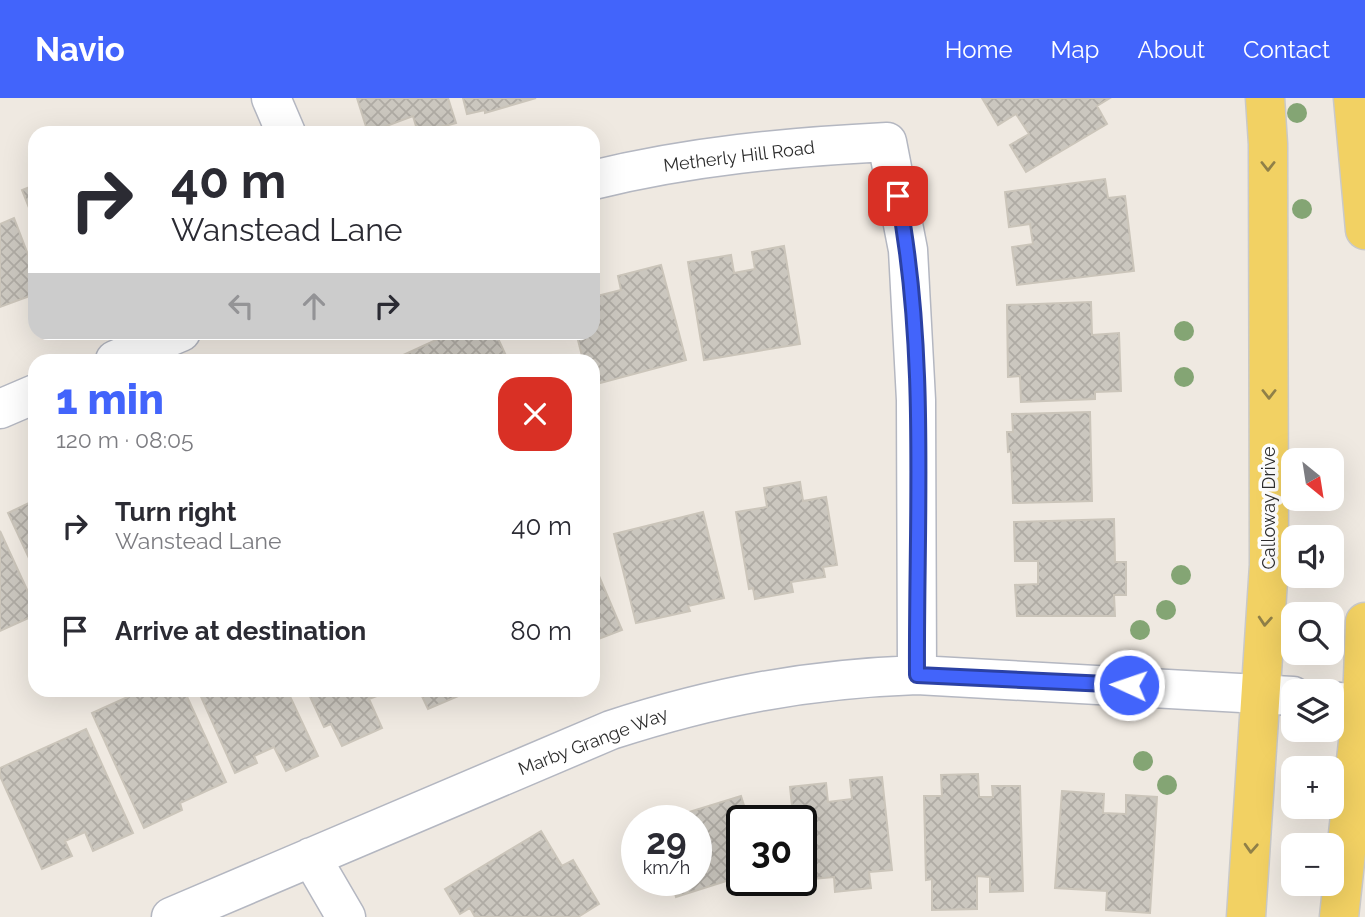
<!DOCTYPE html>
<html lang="en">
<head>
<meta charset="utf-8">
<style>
	body { margin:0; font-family:Raleway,sans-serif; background:#f2f2f3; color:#2b2b33; height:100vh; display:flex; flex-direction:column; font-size:26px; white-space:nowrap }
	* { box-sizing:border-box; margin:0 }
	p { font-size:23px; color:#7c7c81 }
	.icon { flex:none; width:38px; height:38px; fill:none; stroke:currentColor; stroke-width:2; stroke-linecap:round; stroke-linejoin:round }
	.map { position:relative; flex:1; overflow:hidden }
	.side { position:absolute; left:28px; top:256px; width:572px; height:343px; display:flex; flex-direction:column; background:#fff; border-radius:21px; box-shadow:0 7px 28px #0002 }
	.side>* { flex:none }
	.hud { position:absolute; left:28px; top:28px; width:572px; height:214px; border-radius:21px; box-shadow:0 7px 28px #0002; background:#fff; color:#2b2b33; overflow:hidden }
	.needle { width:46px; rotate:150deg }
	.controls { position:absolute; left:1281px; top:350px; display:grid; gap:14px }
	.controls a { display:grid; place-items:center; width:63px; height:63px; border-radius:14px; background:#fff; box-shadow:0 7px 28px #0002; font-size:35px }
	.speed { position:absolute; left:621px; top:707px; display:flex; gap:14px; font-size:35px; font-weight:700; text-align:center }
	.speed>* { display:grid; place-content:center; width:91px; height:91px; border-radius:50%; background:#fff; box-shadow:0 7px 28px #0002; line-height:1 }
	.speed small { font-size:18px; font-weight:400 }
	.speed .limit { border:4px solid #111; border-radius:10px; background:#fff; color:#111 }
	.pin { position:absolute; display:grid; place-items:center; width:60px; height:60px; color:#fff; margin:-30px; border-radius:14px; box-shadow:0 4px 10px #0006 }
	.me { position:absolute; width:77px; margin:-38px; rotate:273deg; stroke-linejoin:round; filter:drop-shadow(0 0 5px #0008) }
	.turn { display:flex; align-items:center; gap:24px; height:147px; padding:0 28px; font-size:32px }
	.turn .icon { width:91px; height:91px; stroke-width:2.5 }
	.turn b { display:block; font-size:49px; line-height:60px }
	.lanes { display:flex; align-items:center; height:66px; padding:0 28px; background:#0003; justify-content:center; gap:35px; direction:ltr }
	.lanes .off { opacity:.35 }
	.round { display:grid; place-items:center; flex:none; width:74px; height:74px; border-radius:21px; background:#f2f2f3 }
	.head { display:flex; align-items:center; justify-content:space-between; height:119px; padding:0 28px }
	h1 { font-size:42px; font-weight:800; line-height:52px; color:#4264fb }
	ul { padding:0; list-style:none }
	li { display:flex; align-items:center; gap:21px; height:105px; padding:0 28px }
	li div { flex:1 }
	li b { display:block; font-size:26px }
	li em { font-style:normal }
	header { display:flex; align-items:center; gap:42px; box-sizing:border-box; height:98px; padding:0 35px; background:#4264fb; color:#fff }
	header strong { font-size:33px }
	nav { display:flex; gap:38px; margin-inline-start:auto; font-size:24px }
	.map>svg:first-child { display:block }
	.building { fill:url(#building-cross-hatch); stroke:#cbc5ba; stroke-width:2 }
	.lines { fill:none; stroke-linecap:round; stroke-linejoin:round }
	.minor-casing { stroke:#b4b7c1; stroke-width:41 }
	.major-casing { stroke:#c9c9c9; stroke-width:41 }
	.minor { stroke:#fff; stroke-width:38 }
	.major { stroke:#f2d163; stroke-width:38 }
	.tree { fill:#84a574 }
	.oneway { stroke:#908048 }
	.route-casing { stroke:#2b41a3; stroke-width:18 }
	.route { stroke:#4264fb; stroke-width:12 }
	.labels { text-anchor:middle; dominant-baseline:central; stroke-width:7; stroke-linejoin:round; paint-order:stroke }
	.street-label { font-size:18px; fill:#2e2e2e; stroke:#fff }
</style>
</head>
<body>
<header>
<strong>Navio</strong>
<nav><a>Home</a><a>Map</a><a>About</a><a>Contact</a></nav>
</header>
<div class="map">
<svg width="1365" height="819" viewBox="0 0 1365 819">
	<defs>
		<pattern id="building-cross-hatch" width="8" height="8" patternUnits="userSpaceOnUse" patternTransform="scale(1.75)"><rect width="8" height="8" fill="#cbc7bf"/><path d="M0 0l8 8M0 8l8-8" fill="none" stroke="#afaba4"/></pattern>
	</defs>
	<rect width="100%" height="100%" fill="#efe9e1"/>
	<path class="building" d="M 357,0 L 448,0 L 456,25 L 418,35 L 413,18 L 368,35 Z
		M 463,0 L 536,0 L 485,15 L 485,12 L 467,16 Z
		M 982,0 L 1110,0 L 1097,8 L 1107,26 L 1026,74 L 1010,47 L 1029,36 L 1016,16 L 998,27 Z
		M 1105,81 L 1108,100 L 1125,98 L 1134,173 L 1017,187 L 1012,149 L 1033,146 L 1030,126 L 1009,129 L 1005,94 Z
		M 35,87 L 35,125 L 22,92 Z
		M 14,120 L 35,175 L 35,196 L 0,209 L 0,126 Z
		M 784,148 L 800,246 L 704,262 L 688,164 L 731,157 L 734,175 L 755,171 L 752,154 Z
		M 661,167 L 686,262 L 593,287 L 593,262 L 583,262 L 576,234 L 593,234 L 593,199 L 621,192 L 618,178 Z
		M 1091,204 L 1092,237 L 1119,235 L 1121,293 L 1095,294 L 1095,301 L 1021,304 L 1020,278 L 1008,279 L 1007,207 Z
		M 446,234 L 495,234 L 508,262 L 401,262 L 399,259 L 447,237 Z
		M 1090,314 L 1092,403 L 1013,405 L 1011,353 L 1008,354 L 1007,334 L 1013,334 L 1012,316 Z
		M 800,384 L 803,403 L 826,399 L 837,467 L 823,469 L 825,479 L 791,484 L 793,494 L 755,501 L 753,490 L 749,491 L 736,414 L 767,409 L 764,390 Z
		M 35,402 L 35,473 L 8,415 Z
		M 703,414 L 724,500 L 688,508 L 690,513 L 636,525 L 614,436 Z
		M 1114,421 L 1115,464 L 1126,464 L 1126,497 L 1114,497 L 1115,518 L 1017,518 L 1015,487 L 1038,486 L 1038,463 L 1015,463 L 1014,424 Z
		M 0,433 L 35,509 L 35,517 L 0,533 Z
		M 593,464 L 622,532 L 593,543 Z
		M 143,592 L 184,592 L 226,684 L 180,705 L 182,712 L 144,730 L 92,615 Z
		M 198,592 L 287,592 L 318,658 L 286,673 L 274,649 L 254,658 L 257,665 L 235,675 Z
		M 307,592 L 392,592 L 369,601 L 382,630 L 342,648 L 331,626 L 324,629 Z
		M 419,592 L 461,592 L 463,596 L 428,611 Z
		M 86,631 L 133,735 L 93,753 L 85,734 L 65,743 L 72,758 L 42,771 L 0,678 L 0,670 Z
		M 978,676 L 979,699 L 993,699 L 992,688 L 1020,688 L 1023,793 L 990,794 L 990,779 L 977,778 L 977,811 L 932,812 L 932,781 L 926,782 L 924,698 L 942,698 L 941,677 Z
		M 882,679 L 892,772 L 869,774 L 871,790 L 835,794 L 834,779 L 802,782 L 802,723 L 786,723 L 785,709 L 792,708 L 790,689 L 826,685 L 828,704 L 852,701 L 850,682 Z
		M 1062,693 L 1104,696 L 1103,715 L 1126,716 L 1126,697 L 1157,699 L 1150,815 L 1106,812 L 1107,793 L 1055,790 Z
		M 741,698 L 749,723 L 742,723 L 742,778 L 676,799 L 671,782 L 696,782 L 696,723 L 660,723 Z
		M 541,733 L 562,768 L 573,762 L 599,806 L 578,819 L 475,819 L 470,810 L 460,816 L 445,791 Z"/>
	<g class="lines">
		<defs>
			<path id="minor" d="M 271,0 L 286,35
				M 593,82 C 690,58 788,49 887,44 L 908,152 L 916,302 L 917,577
				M 115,262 L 181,234
				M 0,311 L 35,296
				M 1332,603 L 1365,607
				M 311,759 L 346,819
				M 171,819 L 611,632 C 716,598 807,581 917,577 L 1293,598"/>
			<path id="major" d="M 1353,0 L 1365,132
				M 1246,819 L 1269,467 L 1268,46 L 1265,0
				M 1339,819 L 1362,607 L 1365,524"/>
		</defs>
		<use href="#minor" class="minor-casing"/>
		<use href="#major" class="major-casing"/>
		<use href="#minor" class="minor"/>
		<use href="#major" class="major"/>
	</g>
	<g class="tree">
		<circle cx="1297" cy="15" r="10"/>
		<circle cx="1302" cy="111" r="10"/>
		<circle cx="1184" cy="233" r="10"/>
		<circle cx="1184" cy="279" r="10"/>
		<circle cx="1181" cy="477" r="10"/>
		<circle cx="1166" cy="512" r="10"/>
		<circle cx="1140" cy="532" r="10"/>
		<circle cx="1143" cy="663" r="10"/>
		<circle cx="1167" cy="687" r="10"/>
	</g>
	<defs><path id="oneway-chevron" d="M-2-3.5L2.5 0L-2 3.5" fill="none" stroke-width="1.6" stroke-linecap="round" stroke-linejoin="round" transform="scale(1.75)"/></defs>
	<g class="oneway">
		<use href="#oneway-chevron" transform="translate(1268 68) rotate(90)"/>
		<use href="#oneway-chevron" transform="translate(1269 296) rotate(90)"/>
		<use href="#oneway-chevron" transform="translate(1265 523) rotate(94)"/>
		<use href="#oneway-chevron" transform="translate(1251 750) rotate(93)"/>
	</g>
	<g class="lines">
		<defs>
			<path id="route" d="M 898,98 C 928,254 916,419 917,577 L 1129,587"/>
		</defs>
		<use href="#route" class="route-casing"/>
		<use href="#route" class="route"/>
	</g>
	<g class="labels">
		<g class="street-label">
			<text transform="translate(739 58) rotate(-7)">Metherly Hill Road</text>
			<text transform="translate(1268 410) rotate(-90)">Calloway Drive</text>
			<text transform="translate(593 643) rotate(-21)">Marby Grange Way</text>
		</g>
	</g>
</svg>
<div class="controls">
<a><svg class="needle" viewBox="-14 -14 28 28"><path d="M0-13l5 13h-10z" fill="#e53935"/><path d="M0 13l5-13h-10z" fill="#7c7c81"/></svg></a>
<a><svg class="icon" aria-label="sound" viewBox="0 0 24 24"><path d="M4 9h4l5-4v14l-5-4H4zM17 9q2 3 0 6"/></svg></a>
<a><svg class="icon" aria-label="search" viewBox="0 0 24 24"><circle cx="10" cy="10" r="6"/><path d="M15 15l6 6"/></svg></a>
<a><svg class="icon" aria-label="layers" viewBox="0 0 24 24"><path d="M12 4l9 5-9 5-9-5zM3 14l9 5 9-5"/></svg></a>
<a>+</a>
<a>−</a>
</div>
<div class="speed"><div>29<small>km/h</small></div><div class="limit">30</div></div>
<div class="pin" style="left:898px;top:98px;background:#d93025"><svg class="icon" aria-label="arrive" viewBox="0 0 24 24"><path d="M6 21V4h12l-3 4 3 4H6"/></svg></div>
<svg class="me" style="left:1129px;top:587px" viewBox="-20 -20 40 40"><circle r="17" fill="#4264fb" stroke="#fff" stroke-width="3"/><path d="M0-11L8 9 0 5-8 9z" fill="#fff"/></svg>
<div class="hud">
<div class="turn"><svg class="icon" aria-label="right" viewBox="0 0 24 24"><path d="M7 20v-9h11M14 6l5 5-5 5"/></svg><div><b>40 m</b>Wanstead Lane</div></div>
<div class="lanes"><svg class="icon off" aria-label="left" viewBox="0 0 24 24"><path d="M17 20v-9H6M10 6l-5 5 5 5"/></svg><svg class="icon off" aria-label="ahead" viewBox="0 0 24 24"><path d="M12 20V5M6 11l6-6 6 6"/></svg><svg class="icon" aria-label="right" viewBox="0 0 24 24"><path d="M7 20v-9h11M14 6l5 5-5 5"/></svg></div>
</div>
<section class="side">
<div class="head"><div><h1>1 min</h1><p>120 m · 08:05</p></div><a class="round" style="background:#d93025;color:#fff"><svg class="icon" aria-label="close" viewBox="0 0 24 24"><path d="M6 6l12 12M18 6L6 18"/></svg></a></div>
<ul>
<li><svg class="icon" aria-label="right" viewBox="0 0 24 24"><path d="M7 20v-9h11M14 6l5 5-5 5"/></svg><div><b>Turn right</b><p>Wanstead Lane</p></div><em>40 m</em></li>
<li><svg class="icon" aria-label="arrive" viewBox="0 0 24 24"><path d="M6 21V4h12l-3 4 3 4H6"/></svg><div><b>Arrive at destination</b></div><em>80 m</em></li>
</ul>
</section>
</div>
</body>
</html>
